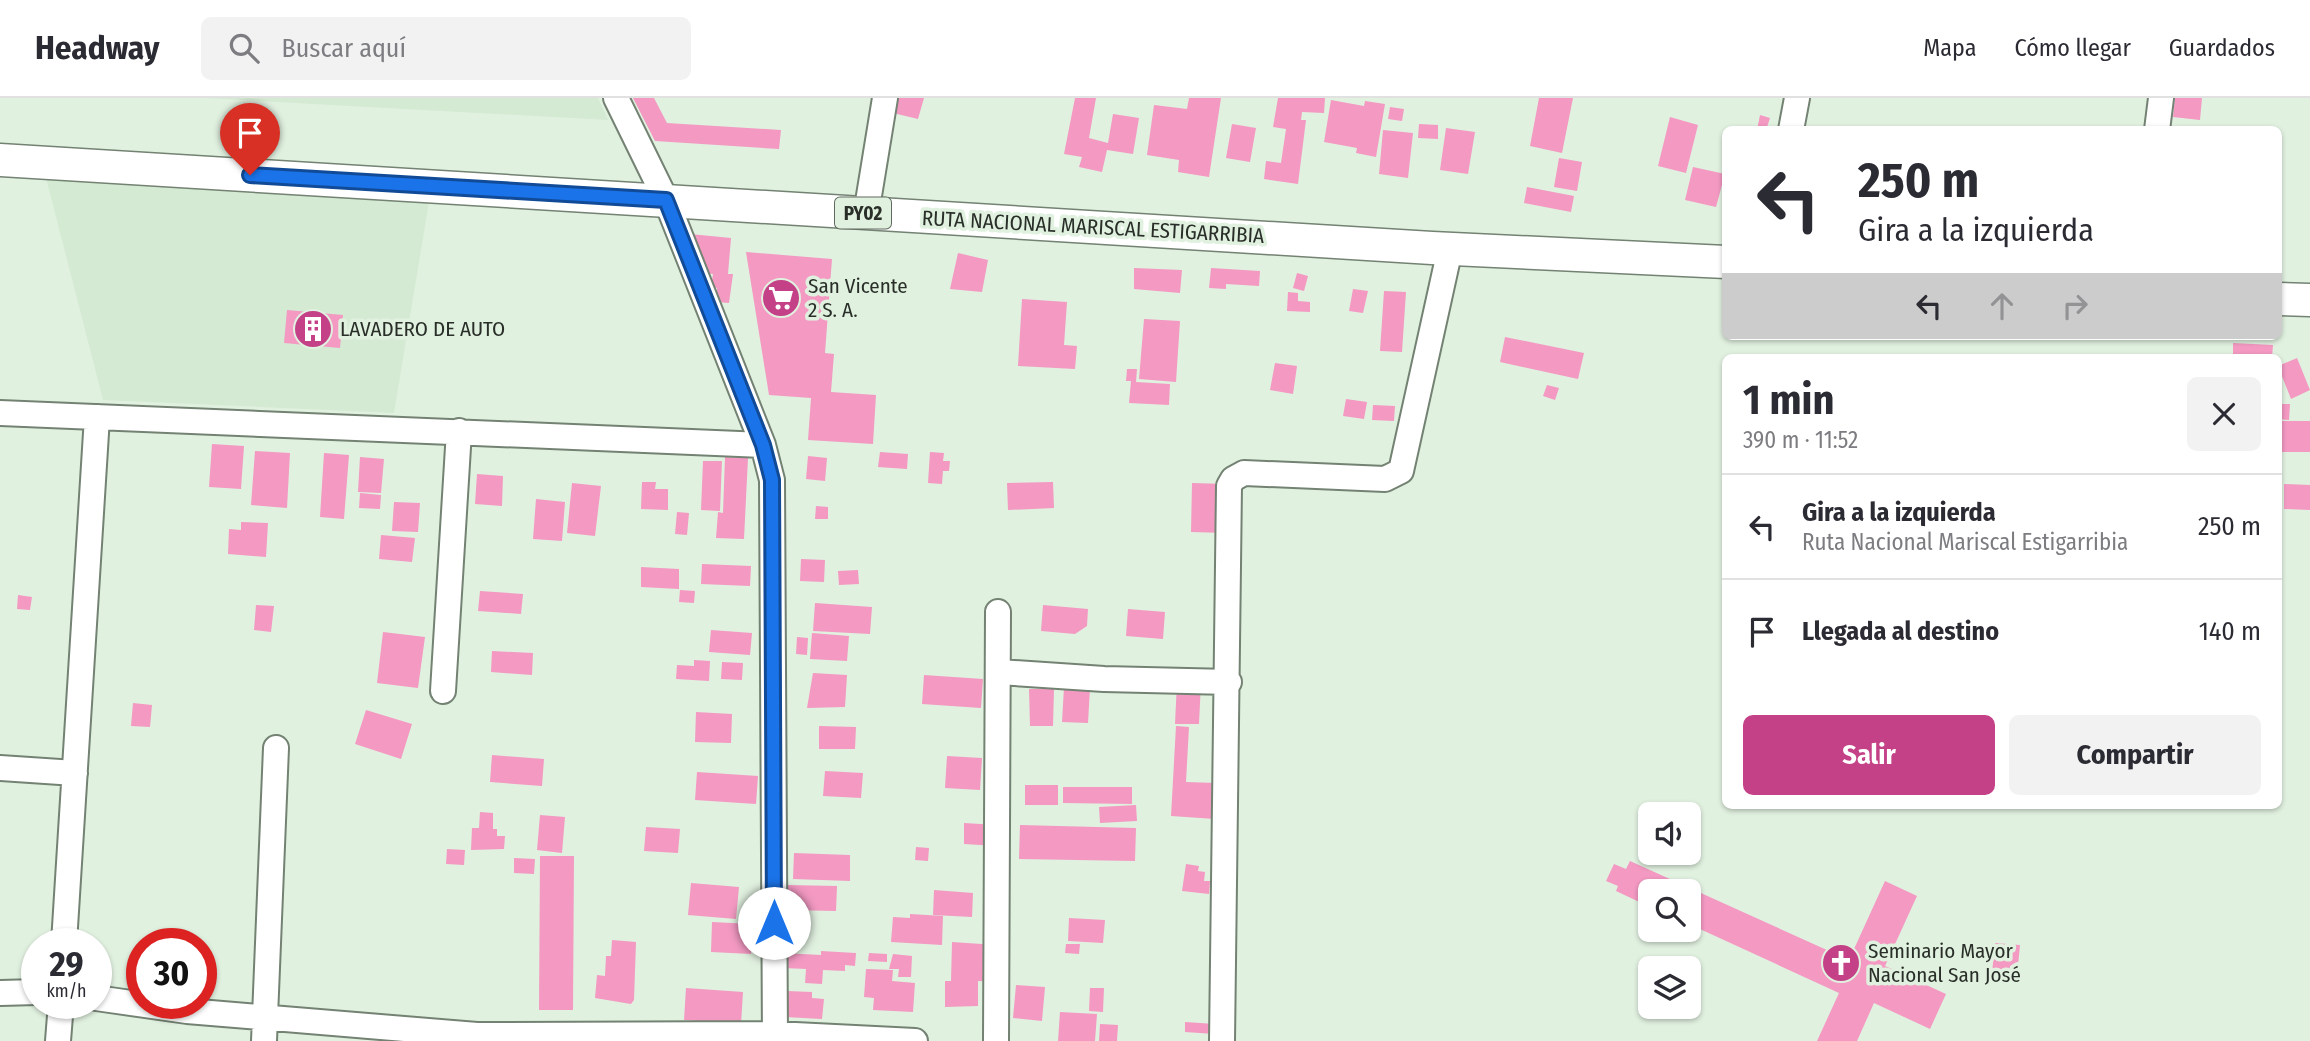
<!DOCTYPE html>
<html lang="es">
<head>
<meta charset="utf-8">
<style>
	body { margin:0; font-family:"Fira Sans Condensed",sans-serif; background:#f2f2f3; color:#2b2b33; height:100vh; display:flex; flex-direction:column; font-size:26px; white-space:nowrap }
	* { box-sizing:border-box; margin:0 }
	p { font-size:23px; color:#7c7c81 }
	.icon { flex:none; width:38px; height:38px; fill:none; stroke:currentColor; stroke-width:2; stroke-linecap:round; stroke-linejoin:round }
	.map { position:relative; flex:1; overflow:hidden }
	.side { position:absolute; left:1722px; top:256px; width:560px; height:455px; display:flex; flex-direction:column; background:#fff; border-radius:10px; box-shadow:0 2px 5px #0004 }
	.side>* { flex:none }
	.hud { position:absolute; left:1722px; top:28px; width:560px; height:214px; border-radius:10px; box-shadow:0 2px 5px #0004; background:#fff; color:#2b2b33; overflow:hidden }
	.buttons { position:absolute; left:1638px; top:704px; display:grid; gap:14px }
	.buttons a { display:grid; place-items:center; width:63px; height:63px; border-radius:10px; background:#fff; box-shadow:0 2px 5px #0004; font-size:35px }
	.speed { position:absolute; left:21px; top:830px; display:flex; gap:14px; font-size:35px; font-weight:700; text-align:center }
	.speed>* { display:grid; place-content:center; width:91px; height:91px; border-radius:50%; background:#fff; box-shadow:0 2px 5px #0004; line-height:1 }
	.speed small { font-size:18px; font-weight:400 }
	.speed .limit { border:10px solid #d22; background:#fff; color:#111 }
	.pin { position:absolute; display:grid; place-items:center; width:60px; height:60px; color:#fff; margin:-72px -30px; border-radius:50% 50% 50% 0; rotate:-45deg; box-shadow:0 0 7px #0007 }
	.pin .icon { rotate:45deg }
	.me { position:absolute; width:77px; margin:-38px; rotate:0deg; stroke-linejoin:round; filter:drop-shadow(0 0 5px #0008) }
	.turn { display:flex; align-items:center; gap:24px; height:147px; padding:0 21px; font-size:32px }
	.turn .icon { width:91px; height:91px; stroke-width:2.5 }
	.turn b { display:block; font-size:49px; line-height:60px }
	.lanes { display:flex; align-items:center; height:66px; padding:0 21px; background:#0003; justify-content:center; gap:35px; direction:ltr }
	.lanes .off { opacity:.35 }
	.round { display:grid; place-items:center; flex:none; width:74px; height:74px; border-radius:10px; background:#f2f2f3 }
	.overview { display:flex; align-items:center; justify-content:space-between; height:119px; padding:0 21px }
	h1 { font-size:42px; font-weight:700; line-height:52px }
	.primary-button { display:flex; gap:14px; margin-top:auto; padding:14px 21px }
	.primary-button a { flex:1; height:80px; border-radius:10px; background:#c44187; color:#fff; font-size:28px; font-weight:700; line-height:80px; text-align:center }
	.primary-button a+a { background:#f2f2f3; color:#2b2b33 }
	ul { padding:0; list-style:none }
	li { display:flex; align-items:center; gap:21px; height:105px; padding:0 21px; border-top:2px solid #e1e1e2 }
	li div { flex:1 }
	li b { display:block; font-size:26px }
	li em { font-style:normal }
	header { display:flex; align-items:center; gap:42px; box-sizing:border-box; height:98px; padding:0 35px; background:#fff; border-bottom:2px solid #e1e1e2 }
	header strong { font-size:33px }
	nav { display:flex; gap:38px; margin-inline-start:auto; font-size:24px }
	.search { width:490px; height:63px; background:#f2f2f3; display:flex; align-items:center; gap:18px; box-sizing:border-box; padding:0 24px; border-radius:10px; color:#7c7c81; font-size:26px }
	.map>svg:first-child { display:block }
	.built { fill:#d4ead2 }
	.building { fill:#f399c2 }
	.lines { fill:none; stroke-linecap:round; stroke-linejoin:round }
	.minor-casing { stroke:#738272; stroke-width:28 }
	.major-casing { stroke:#738272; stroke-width:35 }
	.minor { stroke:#fff; stroke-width:24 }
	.major { stroke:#fff; stroke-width:32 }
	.route-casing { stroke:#114b97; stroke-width:18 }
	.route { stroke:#1a73e8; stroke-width:12 }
	.labels { text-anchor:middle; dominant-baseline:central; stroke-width:7; stroke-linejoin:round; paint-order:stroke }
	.shield { fill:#e1f1e0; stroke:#60695f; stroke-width:2 }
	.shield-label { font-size:19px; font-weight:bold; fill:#292f28 }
	.street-label { font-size:21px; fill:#292f28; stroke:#e1f1e0 }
	.poi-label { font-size:21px; fill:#292f28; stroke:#e1f1e0; text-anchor:start }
</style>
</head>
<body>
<header>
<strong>Headway</strong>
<div class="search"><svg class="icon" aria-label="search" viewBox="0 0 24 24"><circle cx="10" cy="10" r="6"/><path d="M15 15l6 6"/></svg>Buscar aquí</div>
<nav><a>Mapa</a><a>Cómo llegar</a><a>Guardados</a></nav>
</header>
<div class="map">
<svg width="2310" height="943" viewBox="0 0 2310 943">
	<rect width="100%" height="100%" fill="#e1f1e0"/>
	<path class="built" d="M 206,0 L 598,0 L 608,22 Z
		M 46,80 L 429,104 L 394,315 L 103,302 Z"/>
	<path class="building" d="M 633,0 L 654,0 L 667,25 L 781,32 L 779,51 L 655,43 Z
		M 897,0 L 924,0 L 918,21 L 893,15 Z
		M 1075,0 L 1096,0 L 1089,40 L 1108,45 L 1113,16 L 1139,20 L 1133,56 L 1107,52 L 1102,74 L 1079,69 L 1082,59 L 1064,56 Z
		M 1189,0 L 1221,0 L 1209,79 L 1178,74 L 1179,62 L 1147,57 L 1154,7 L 1187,11 Z
		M 1278,0 L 1325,0 L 1324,15 L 1302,14 L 1301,22 L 1306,22 L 1298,86 L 1264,81 L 1266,63 L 1281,65 L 1286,31 L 1273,29 Z
		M 1539,0 L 1573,0 L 1562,55 L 1530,48 Z
		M 2175,0 L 2202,0 L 2200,22 L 2173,19 Z
		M 1331,2 L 1364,8 L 1365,3 L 1385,6 L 1376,59 L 1356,55 L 1357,50 L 1324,44 Z
		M 1390,9 L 1404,11 L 1402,23 L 1388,21 Z
		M 1760,17 L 1770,20 L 1767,29 L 1773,32 L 1757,32 Z
		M 1670,19 L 1698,27 L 1686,75 L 1658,68 Z
		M 1232,26 L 1256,30 L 1250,64 L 1226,60 Z
		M 1419,26 L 1438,27 L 1438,41 L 1418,40 Z
		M 1446,30 L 1475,34 L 1468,76 L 1440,72 Z
		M 1383,32 L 1413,35 L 1408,80 L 1379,76 Z
		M 1559,60 L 1582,64 L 1577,93 L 1554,89 Z
		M 1693,69 L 1725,76 L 1716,109 L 1685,102 Z
		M 1527,89 L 1574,98 L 1571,114 L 1524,105 Z
		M 690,136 L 731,140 L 728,176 L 733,176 L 729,205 L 715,204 L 717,190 L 711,189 L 713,176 L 702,175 Z
		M 746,154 L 832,161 L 825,255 L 834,256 L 831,294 L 876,297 L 873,346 L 808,342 L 811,300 L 769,297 Z
		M 958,155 L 988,162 L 982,194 L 950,191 Z
		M 1134,170 L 1182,172 L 1180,195 L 1134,191 Z
		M 1211,170 L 1260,173 L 1259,188 L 1226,186 L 1226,191 L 1209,190 Z
		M 1297,175 L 1308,178 L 1304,193 L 1293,190 Z
		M 1353,191 L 1368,193 L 1363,215 L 1349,213 Z
		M 1384,193 L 1406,194 L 1402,254 L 1380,253 Z
		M 1288,194 L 1298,195 L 1298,203 L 1310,204 L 1310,214 L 1287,213 Z
		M 1022,201 L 1067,204 L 1064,247 L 1077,248 L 1075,271 L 1018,268 Z
		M 287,212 L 343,217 L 340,250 L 284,245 Z
		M 1144,221 L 1180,223 L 1176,284 L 1139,281 Z
		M 1505,239 L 1584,255 L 1578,281 L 1500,264 Z
		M 2233,245 L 2273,247 L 2272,259 L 2233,259 Z
		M 2297,260 L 2310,292 L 2291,301 L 2278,268 Z
		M 1275,265 L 1297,268 L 1293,296 L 1270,292 Z
		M 1127,271 L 1137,271 L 1136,284 L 1170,286 L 1169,307 L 1129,305 L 1131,283 L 1126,283 Z
		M 1547,287 L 1559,290 L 1555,302 L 1543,298 Z
		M 1346,301 L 1367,304 L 1364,321 L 1343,318 Z
		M 2278,306 L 2290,306 L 2289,322 L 2278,321 Z
		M 1373,307 L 1395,308 L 1394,323 L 1372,322 Z
		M 2278,323 L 2310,323 L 2310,354 L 2278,354 Z
		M 212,346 L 244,348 L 241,391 L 209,389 Z
		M 255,353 L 290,355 L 287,410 L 251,407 Z
		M 880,354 L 908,356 L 907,371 L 878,369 Z
		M 930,354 L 944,355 L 943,363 L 950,363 L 949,373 L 943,373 L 942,386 L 928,385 Z
		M 324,355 L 349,357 L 344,421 L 320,419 Z
		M 808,358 L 827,360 L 825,383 L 806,381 Z
		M 360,359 L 384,361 L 381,395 L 358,394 Z
		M 725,359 L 748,360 L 744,441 L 716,440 L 718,414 L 723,415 Z
		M 703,363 L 722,363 L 720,413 L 701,412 Z
		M 477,376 L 503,378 L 502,408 L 475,406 Z
		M 642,384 L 656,384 L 655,391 L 668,391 L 668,412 L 641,411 Z
		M 1053,384 L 1054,410 L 1008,412 L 1007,385 Z
		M 572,385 L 601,388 L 595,438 L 567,435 Z
		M 1192,385 L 1226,386 L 1225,435 L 1191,434 Z
		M 2284,386 L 2310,387 L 2310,412 L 2284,411 Z
		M 360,395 L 381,397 L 380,411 L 359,410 Z
		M 536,401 L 565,404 L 562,443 L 533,441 Z
		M 394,404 L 420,405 L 418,434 L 392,433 Z
		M 816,408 L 828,409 L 828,421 L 815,421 Z
		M 677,414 L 689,415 L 687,437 L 675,436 Z
		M 241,424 L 268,425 L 266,459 L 228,456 L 229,431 L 241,432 Z
		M 381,437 L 415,440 L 412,464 L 379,461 Z
		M 801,461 L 825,462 L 824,484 L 800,483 Z
		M 702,466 L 751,468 L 750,488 L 701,486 Z
		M 641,469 L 679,471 L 679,491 L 641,489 Z
		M 858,472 L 859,486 L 839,487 L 838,473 Z
		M 680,492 L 695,493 L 694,505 L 679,504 Z
		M 480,493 L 523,496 L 521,516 L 478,513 Z
		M 18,497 L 32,499 L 30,512 L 17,511 Z
		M 815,505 L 872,509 L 870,536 L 813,533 Z
		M 256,507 L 274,508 L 271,534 L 254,532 Z
		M 1043,507 L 1088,511 L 1087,528 L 1075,536 L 1041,533 Z
		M 1128,511 L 1165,514 L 1163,541 L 1126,538 Z
		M 711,532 L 752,535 L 750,557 L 709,554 Z
		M 383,534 L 425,539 L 418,590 L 377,585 Z
		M 812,535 L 849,538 L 847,563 L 810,561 Z
		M 797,539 L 808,540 L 807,557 L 796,556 Z
		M 492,553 L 533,555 L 532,577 L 491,574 Z
		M 694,562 L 710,563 L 709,583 L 676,581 L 677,567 L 694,568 Z
		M 722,564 L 743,565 L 742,582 L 721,581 Z
		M 813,575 L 847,577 L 845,609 L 807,610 Z
		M 924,577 L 983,581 L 981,610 L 922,606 Z
		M 1177,583 L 1201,584 L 1199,626 L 1175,626 Z
		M 1064,589 L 1090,590 L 1088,625 L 1062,624 Z
		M 1029,591 L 1054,591 L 1053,628 L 1030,628 Z
		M 133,605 L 152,607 L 150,629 L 131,628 Z
		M 366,612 L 412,626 L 401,661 L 355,646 Z
		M 696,614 L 732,616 L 731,645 L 695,644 Z
		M 819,628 L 856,629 L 855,651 L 819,651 Z
		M 1176,628 L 1189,629 L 1186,684 L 1216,685 L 1215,721 L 1171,718 Z
		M 492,657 L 544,661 L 542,688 L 490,684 Z
		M 947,658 L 982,660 L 980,692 L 945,690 Z
		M 825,673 L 863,675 L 861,700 L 823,698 Z
		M 697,674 L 758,678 L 756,706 L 695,702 Z
		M 1025,687 L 1058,687 L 1058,707 L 1025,707 Z
		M 1063,689 L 1132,689 L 1132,706 L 1063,705 Z
		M 1136,707 L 1137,723 L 1100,725 L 1099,709 Z
		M 480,714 L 493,715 L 493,731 L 497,731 L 497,738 L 505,738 L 504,751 L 471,752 L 472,730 L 479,730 Z
		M 540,717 L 565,719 L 562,755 L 537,752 Z
		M 964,725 L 997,727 L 996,748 L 964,746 Z
		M 1020,727 L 1136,730 L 1135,763 L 1019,761 Z
		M 646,729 L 680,731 L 678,755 L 644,753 Z
		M 916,749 L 929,750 L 928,763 L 915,762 Z
		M 447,751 L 465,752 L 464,767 L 446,766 Z
		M 794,755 L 850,757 L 850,783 L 793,781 Z
		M 540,758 L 574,758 L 573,912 L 539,912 Z
		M 514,760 L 535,761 L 534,776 L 514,775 Z
		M 1630,763 L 1849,862 L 1885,783 L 1917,798 L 1885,868 L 1946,896 L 1930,931 L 1874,905 L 1857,943 L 1817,943 L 1839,895 L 1689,826 L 1689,793 L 1650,793 L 1650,809 L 1616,793 L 1618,788 L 1606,783 L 1614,766 L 1626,771 Z
		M 1186,766 L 1199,768 L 1198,773 L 1205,774 L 1204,783 L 1210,783 L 1209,796 L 1182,793 Z
		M 691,785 L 739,789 L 736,821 L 688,817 Z
		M 788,787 L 837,788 L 836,813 L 787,812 Z
		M 934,792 L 973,795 L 972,819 L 933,817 Z
		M 910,816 L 943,818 L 942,847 L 891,844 L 893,819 L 910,820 Z
		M 1069,820 L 1105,822 L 1103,845 L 1068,843 Z
		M 712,824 L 752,826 L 751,856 L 711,854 Z
		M 612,842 L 636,844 L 634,902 L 631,906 L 595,900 L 597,877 L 605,878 L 606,858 L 611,858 Z
		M 952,844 L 996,847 L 995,884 L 978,883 L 978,908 L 945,909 L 945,883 L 951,883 Z
		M 1995,845 L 2020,847 L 2017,878 L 1992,875 Z
		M 1066,846 L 1080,846 L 1079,856 L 1065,855 Z
		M 821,853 L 856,855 L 855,868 L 845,867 L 845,873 L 823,872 L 822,886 L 805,885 L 806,871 L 783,870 L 784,855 L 821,857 Z
		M 869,855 L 887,856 L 887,864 L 868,863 Z
		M 893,856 L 912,858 L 911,879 L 898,879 L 899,871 L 889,871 Z
		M 866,871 L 893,872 L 892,883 L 915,885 L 913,914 L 873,912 L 874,900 L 864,899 Z
		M 1016,887 L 1045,889 L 1042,923 L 1013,920 Z
		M 686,890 L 743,894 L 741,926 L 684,922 Z
		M 1090,890 L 1104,890 L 1103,914 L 1089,913 Z
		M 787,893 L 812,894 L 812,900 L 824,901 L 822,921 L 785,919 Z
		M 1060,914 L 1097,916 L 1095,943 L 1058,943 Z
		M 1185,924 L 1215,926 L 1214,936 L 1185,934 Z
		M 1100,926 L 1118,927 L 1117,943 L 1099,943 Z"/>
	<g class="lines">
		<defs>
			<path id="minor" d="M 616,0 L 666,102 L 763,347 L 772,382 L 775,943
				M 1791,32 L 1797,0
				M 2157,32 L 2161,0
				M 866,116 L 885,0
				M 0,315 L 763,347
				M 999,574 L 1104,581 L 1229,584
				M 443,593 L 459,333
				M 0,670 L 75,675
				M 64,845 L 97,319
				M 0,895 L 37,894
				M 96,900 L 187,913 L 477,937 L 775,936 L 915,943
				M 58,943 L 61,905
				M 264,943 L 276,650
				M 996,943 L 998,514
				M 1222,943 L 1229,388 L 1233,381 L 1244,375 L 1385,381 L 1401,373 L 1450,151"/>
			<path id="major" d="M 0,62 L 1432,150 L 1726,164
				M 2278,201 L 2310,202"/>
		</defs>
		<use href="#minor" class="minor-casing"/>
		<use href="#major" class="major-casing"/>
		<use href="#minor" class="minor"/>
		<use href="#major" class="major"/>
	</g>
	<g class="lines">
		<defs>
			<path id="route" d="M 250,77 L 666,102 L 763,347 L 772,382 L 774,825"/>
		</defs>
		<use href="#route" class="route-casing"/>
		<use href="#route" class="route"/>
	</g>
	<defs>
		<symbol id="supermarket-disc" viewBox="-11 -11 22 22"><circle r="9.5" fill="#c44187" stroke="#e1f1e0"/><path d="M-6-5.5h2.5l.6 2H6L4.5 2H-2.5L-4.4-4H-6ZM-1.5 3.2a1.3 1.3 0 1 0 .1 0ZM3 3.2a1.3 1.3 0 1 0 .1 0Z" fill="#fff"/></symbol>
		<symbol id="building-disc" viewBox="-11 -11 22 22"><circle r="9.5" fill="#c44187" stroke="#e1f1e0"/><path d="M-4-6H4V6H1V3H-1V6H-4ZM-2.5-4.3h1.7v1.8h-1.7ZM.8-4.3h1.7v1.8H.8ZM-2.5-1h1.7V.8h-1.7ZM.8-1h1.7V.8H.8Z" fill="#fff"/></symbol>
		<symbol id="church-disc" viewBox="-11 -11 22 22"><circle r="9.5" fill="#c44187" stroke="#e1f1e0"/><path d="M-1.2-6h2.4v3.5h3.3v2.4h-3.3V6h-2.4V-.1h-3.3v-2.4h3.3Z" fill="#fff"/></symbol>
	</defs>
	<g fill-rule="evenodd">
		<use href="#supermarket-disc" x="759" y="178" width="44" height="44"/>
		<use href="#building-disc" x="291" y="209" width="44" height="44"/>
		<use href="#church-disc" x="1819" y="843" width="44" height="44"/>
	</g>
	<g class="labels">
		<rect class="shield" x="835" y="99.5" width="56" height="31" rx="5"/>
		<g class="shield-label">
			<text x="863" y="115">PY02</text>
		</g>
		<g class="street-label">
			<text transform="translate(1093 129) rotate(3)">RUTA NACIONAL MARISCAL ESTIGARRIBIA</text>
		</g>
		<g class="poi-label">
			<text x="808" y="188">San Vicente<tspan x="808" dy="24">2 S. A.</tspan></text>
			<text x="340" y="231">LAVADERO DE AUTO</text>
			<text x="1868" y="853">Seminario Mayor<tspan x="1868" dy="24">Nacional San José</tspan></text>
		</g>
	</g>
</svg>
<div class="buttons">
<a><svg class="icon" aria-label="sound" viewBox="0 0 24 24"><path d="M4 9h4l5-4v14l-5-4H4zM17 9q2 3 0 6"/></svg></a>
<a><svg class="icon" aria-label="search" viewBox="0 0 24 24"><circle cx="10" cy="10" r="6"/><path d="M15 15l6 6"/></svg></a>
<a><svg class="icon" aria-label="layers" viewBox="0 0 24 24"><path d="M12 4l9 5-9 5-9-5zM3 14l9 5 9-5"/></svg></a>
</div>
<div class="speed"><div>29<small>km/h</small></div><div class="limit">30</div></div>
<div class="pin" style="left:250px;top:77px;background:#d93025"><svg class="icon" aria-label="arrive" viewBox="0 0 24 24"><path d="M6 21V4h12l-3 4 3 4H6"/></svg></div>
<svg class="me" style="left:774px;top:825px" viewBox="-20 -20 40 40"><circle r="19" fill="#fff"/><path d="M0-13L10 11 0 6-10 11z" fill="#1a73e8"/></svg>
<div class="hud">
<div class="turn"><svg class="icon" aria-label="left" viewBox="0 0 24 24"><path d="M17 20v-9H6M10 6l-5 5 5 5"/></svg><div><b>250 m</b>Gira a la izquierda</div></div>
<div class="lanes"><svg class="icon" aria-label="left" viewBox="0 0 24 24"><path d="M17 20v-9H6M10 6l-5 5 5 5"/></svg><svg class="icon off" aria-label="ahead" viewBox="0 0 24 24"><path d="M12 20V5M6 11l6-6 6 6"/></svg><svg class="icon off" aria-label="right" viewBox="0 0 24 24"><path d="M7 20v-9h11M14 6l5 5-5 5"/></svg></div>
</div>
<section class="side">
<div class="overview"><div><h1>1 min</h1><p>390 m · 11:52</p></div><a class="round"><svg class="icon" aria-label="close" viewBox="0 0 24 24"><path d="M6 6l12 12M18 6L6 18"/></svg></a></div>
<ul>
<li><svg class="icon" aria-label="left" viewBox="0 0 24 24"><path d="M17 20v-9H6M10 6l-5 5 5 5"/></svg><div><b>Gira a la izquierda</b><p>Ruta Nacional Mariscal Estigarribia</p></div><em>250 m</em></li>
<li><svg class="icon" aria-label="arrive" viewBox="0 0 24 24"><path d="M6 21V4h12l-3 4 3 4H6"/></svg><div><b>Llegada al destino</b></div><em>140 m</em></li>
</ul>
<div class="primary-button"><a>Salir</a><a>Compartir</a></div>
</section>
</div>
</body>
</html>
